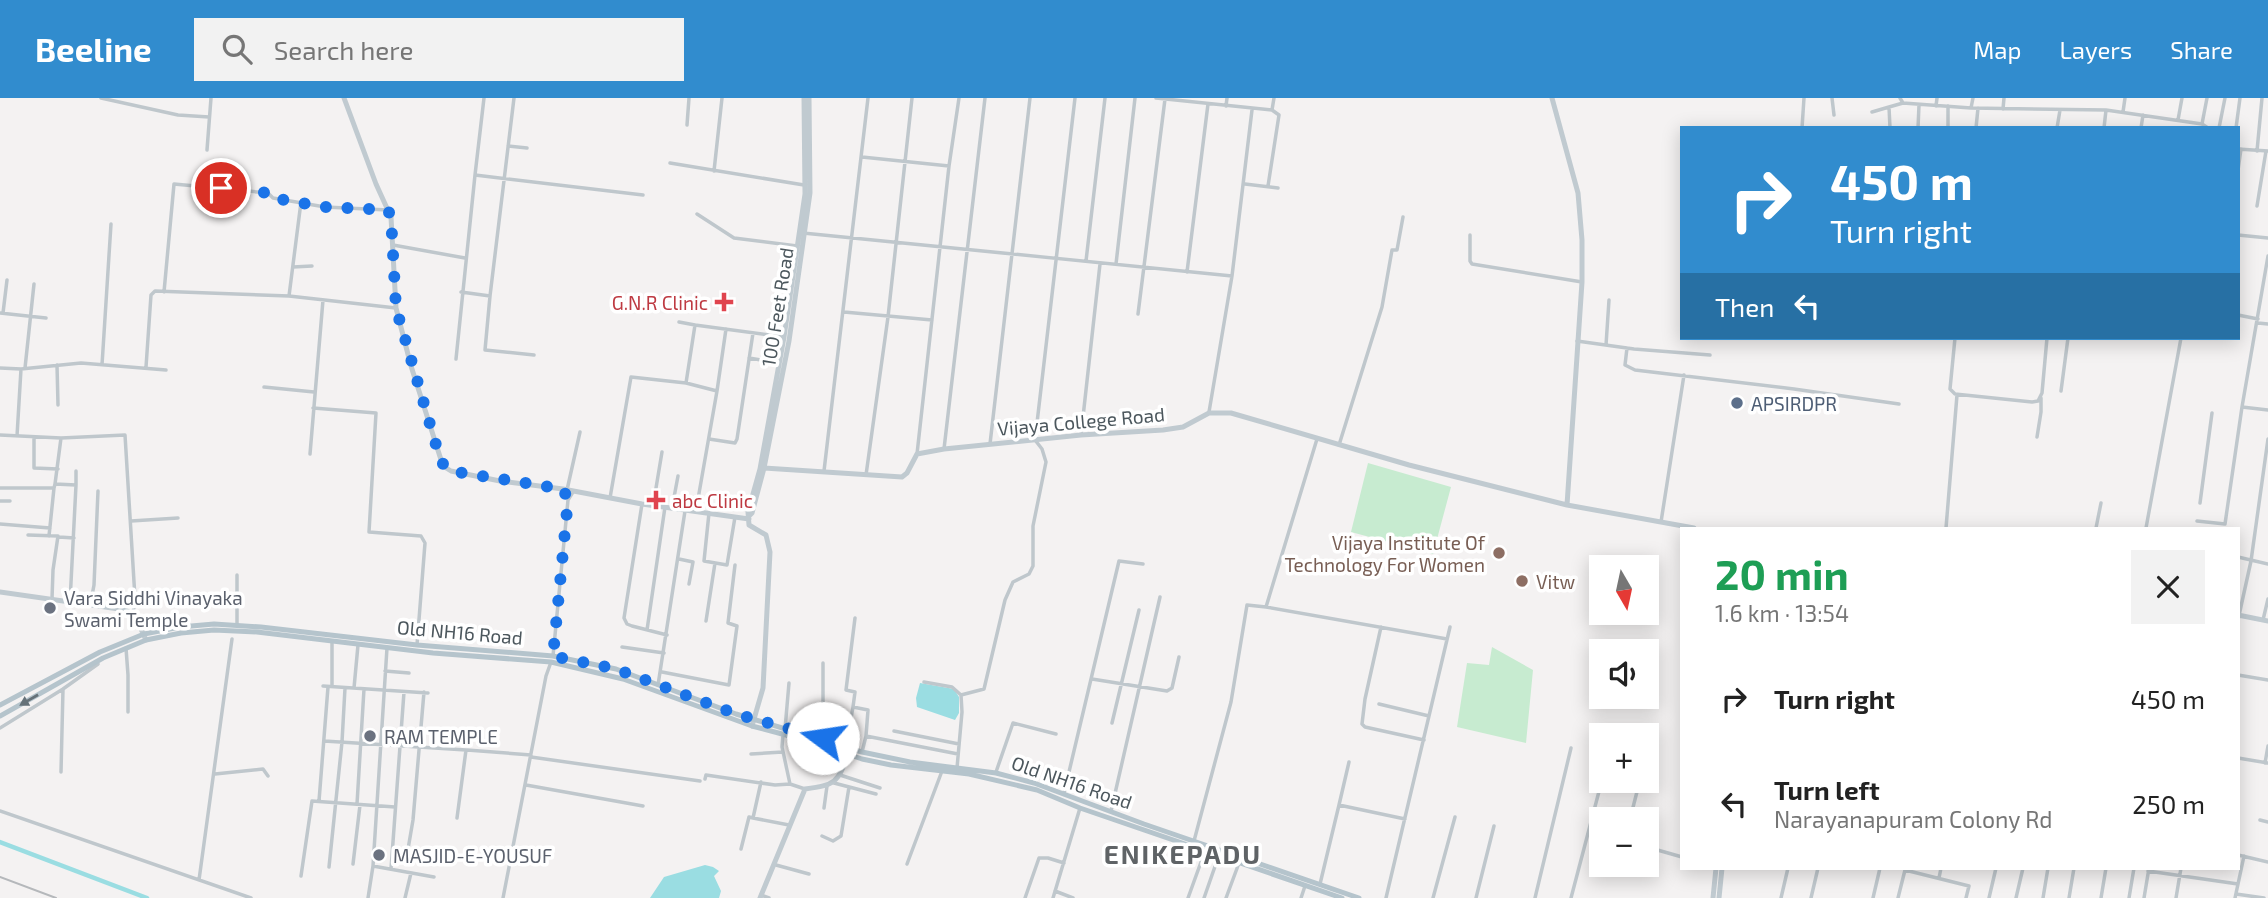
<!DOCTYPE html>
<html lang="en">
<head>
<meta charset="utf-8">
<style>
	body { margin:0; font-family:"Exo 2",sans-serif; background:#f2f2f2; color:#222; height:100vh; display:flex; flex-direction:column; font-size:26px; white-space:nowrap }
	* { box-sizing:border-box; margin:0 }
	p { font-size:23px; color:#767676 }
	.icon { flex:none; width:38px; height:38px; fill:none; stroke:currentColor; stroke-width:2; stroke-linecap:round; stroke-linejoin:round }
	.map { position:relative; flex:1; overflow:hidden }
	.sheet { position:absolute; left:1680px; top:429px; width:560px; height:343px; display:flex; flex-direction:column; background:#fff; border-radius:0px; box-shadow:0 4px 18px #0003 }
	.sheet>* { flex:none }
	.top-card { position:absolute; left:1680px; top:28px; width:560px; height:214px; border-radius:0px; box-shadow:0 4px 18px #0003; background:#318cce; color:#fff; overflow:hidden }
	.needle { width:46px; rotate:171deg }
	.buttons { position:absolute; left:1589px; top:457px; display:grid; gap:14px }
	.buttons a { display:grid; place-items:center; width:70px; height:70px; border-radius:0px; background:#fff; box-shadow:0 4px 18px #0003; font-size:35px }
	.pin { position:absolute; display:grid; place-items:center; width:60px; height:60px; color:#fff; margin:-30px; border:4px solid #fff; border-radius:50%; box-shadow:0 2px 7px #0007 }
	.me { position:absolute; width:77px; margin:-38px; rotate:284deg; stroke-linejoin:round; filter:drop-shadow(0 0 5px #0008) }
	.turn { display:flex; align-items:center; gap:24px; height:147px; padding:0 35px; font-size:32px }
	.turn .icon { width:91px; height:91px; stroke-width:2.5 }
	.turn b { display:block; font-size:49px; line-height:60px }
	.then { display:flex; align-items:center; height:66px; padding:0 35px; background:#0003; gap:14px; font-size:26px }
	.round { display:grid; place-items:center; flex:none; width:74px; height:74px; border-radius:0px; background:#f2f2f2 }
	.overview { display:flex; align-items:center; justify-content:space-between; height:119px; padding:0 35px }
	h1 { font-size:42px; font-weight:700; line-height:52px; color:#1e9e55 }
	ul { padding:0; list-style:none }
	li { display:flex; align-items:center; gap:21px; height:105px; padding:0 35px }
	li div { flex:1 }
	li b { display:block; font-size:26px }
	li em { font-style:normal }
	header { display:flex; align-items:center; gap:42px; box-sizing:border-box; height:98px; padding:0 35px; background:#318cce; color:#fff }
	header strong { font-size:33px }
	nav { display:flex; gap:38px; margin-inline-start:auto; font-size:24px }
	.search { width:490px; height:63px; background:#f2f2f2; display:flex; align-items:center; gap:18px; box-sizing:border-box; padding:0 24px; border-radius:0px; color:#767676; font-size:26px }
	.map>svg:first-child { display:block }
	.green { fill:#c7ebd0 }
	.water { fill:#9adde2 }
	.lines { fill:none; stroke-linecap:round; stroke-linejoin:round }
	.canal { stroke:#9adde2; stroke-width:4.5 }
	.street { stroke:#bfc7cc; stroke-width:3.5 }
	.secondary { stroke:#c0cad0; stroke-width:5 }
	.primary { stroke:#b5c4cc; stroke-width:5 }
	.rail { stroke:#b5b8bb; stroke-width:2 }
	.oneway { fill:#667279 }
	.route { stroke:#1a73e8; stroke-width:12; stroke-dasharray:0 21.6 }
	.health-dot { fill:#e0444e; stroke:#fff; stroke-width:2.5 }
	.service-dot { fill:#5c6f8a; stroke:#fff; stroke-width:2.5 }
	.education-dot { fill:#8d6e63; stroke:#fff; stroke-width:2.5 }
	.worship-dot { fill:#6b7280; stroke:#fff; stroke-width:2.5 }
	.labels { text-anchor:middle; dominant-baseline:central; stroke-width:7; stroke-linejoin:round; paint-order:stroke }
	.health-label { font-size:19px; fill:#be3a42; stroke:#fff; text-anchor:end }
	.street-label { font-size:19px; fill:#4c575d; stroke:#fff }
	.service-label { font-size:19px; fill:#4e5e75; stroke:#fff; text-anchor:start }
	.education-label { font-size:19px; fill:#785e54; stroke:#fff; text-anchor:end }
	.worship-label { font-size:19px; fill:#5b616d; stroke:#fff; text-anchor:start }
	.district-label { font-size:26px; font-weight:bold; letter-spacing:2px; fill:#5f6366; stroke:#fff }
</style>
</head>
<body>
<header>
<strong>Beeline</strong>
<div class="search"><svg class="icon" aria-label="search" viewBox="0 0 24 24"><circle cx="10" cy="10" r="6"/><path d="M15 15l6 6"/></svg>Search here</div>
<nav><a>Map</a><a>Layers</a><a>Share</a></nav>
</header>
<div class="map">
<svg width="2268" height="800" viewBox="0 0 2268 800">
	<rect width="100%" height="100%" fill="#f4f2f2"/>
	<path class="green" d="M 1368,365 L 1451,389 L 1433,456 L 1351,434 Z
		M 1492,549 L 1533,572 L 1526,645 L 1457,629 L 1467,565 L 1489,567 Z"/>
	<path class="water" d="M 920,585 L 954,591 L 959,599 L 959,615 L 955,622 L 917,609 L 916,600 Z
		M 705,767 L 713,769 L 719,773 L 714,778 L 721,793 L 719,800 L 650,800 L 664,779 Z"/>
	<g class="lines">
		<path class="canal" d="M 0,744 L 147,800"/>
		<path class="street" d="M 101,0 L 178,17 L 209,19
			M 484,0 L 475,77 L 643,97
			M 1156,0 L 1272,12
			M 1832,0 L 1834,17
			M 1900,0 L 1903,5 L 1971,10 L 2106,12 L 2202,26 L 2208,30
			M 1226,8 L 1227,0
			M 1936,8 L 1937,0
			M 1971,10 L 1973,0
			M 2003,11 L 2004,0
			M 1872,14 L 1889,9
			M 2123,14 L 2125,0
			M 2178,22 L 2182,0
			M 2202,26 L 2207,0
			M 687,27 L 689,0
			M 1802,30 L 1804,0
			M 1890,30 L 1889,9 L 1903,5
			M 1918,30 L 1919,7
			M 1948,30 L 1948,8
			M 1976,30 L 1978,10
			M 2057,30 L 2060,12
			M 2104,30 L 2106,12
			M 2141,30 L 2143,17
			M 2219,30 L 2225,0
			M 2236,30 L 2240,0
			M 508,48 L 527,50
			M 2238,51 L 2268,53
			M 207,52 L 211,0
			M 2257,53 L 2262,0
			M 862,59 L 949,68
			M 670,65 L 804,87
			M 2238,72 L 2241,51
			M 714,73 L 722,0
			M 1245,86 L 1278,90
			M 1268,88 L 1279,17 L 1272,12 L 1274,0
			M 2257,108 L 2266,53
			M 697,116 L 734,140 L 797,148
			M 803,135 L 1232,178 L 1252,12
			M 1470,137 L 1470,163 L 1472,166 L 1582,184
			M 2238,137 L 2268,140
			M 393,147 L 465,160
			M 1086,163 L 1105,0
			M 1116,166 L 1135,0
			M 293,169 L 312,168
			M 1187,174 L 1208,6
			M 164,194 L 174,86 L 268,95 L 273,100 L 325,109 L 388,112
			M 461,194 L 490,198 L 514,0
			M 289,198 L 301,104
			M 490,198 L 485,252 L 534,257
			M 844,214 L 932,222
			M 0,215 L 46,220
			M 3,215 L 7,182
			M 1138,216 L 1165,1
			M 2238,217 L 2258,221
			M 679,224 L 695,227
			M 2258,225 L 2268,226
			M 1955,240 L 1950,291 L 1955,296 L 2032,304 L 2038,303 L 2042,295 L 2047,240
			M 1577,243 L 1634,251 L 1710,257
			M 1606,247 L 1609,202
			M 1627,250 L 1625,267 L 1635,272 L 1794,291 L 1899,306
			M 749,260 L 779,265
			M 456,261 L 475,77
			M 57,267 L 58,307
			M 102,267 L 111,126
			M 146,269 L 151,197 L 155,193 L 289,198 L 396,210
			M 0,270 L 21,271
			M 25,270 L 34,186
			M 686,285 L 695,227 L 784,239
			M 264,289 L 314,294
			M 2061,293 L 2068,240
			M 2242,309 L 2268,312
			M 313,310 L 376,315 L 369,434 L 421,438 L 425,445 L 417,547
			M 1209,314 L 1232,178
			M 0,337 L 61,340 L 125,337 L 135,500 L 133,516
			M 1081,337 L 1100,166
			M 17,338 L 21,271 L 81,265 L 166,272
			M 2037,339 L 2041,314 L 2041,300
			M 34,340 L 34,370 L 58,371
			M 709,341 L 735,345 L 737,341 L 753,235
			M 990,346 L 1030,0
			M 1339,347 L 1382,209 L 1392,152 L 1397,152 L 1403,119
			M 944,351 L 985,0
			M 310,356 L 323,202
			M 917,356 L 949,68 L 959,0
			M 824,373 L 868,0
			M 866,377 L 888,219 L 912,0
			M 55,386 L 61,340
			M 76,387 L 76,373
			M 0,390 L 54,390 L 55,386 L 76,387 L 70,504
			M 567,392 L 580,334
			M 610,400 L 631,279 L 686,285 L 717,293
			M 0,403 L 10,403
			M 2200,405 L 2212,315
			M 642,406 L 624,520 L 627,526 L 632,528 L 667,537
			M 653,408 L 662,354
			M 672,410 L 678,378
			M 698,414 L 698,401 L 717,293 L 726,231
			M 709,415 L 704,463 L 727,467 L 735,419
			M 131,423 L 178,420
			M 2197,423 L 2225,426 L 2242,309 L 2268,158
			M 1661,424 L 1684,277
			M 0,426 L 50,430
			M 1946,430 L 1957,297
			M 2096,430 L 2101,405
			M 2146,430 L 2181,240
			M 28,437 L 58,438 L 53,472 L 52,501
			M 49,438 L 54,390
			M 59,439 L 74,440
			M 2238,459 L 2268,466
			M 679,461 L 693,464 L 689,486
			M 90,508 L 94,487 L 98,393
			M 1266,509 L 1447,541
			M 135,518 L 175,521 L 180,529
			M 2238,522 L 2251,463 L 2268,341
			M 2263,522 L 2268,501
			M 706,523 L 715,465
			M 237,527 L 237,477
			M 1381,529 L 1365,601 L 1362,626 L 1365,629 L 1424,642
			M 647,532 L 665,409
			M 332,544 L 332,589
			M 622,549 L 664,555
			M 126,550 L 128,577 L 128,614
			M 553,558 L 568,402 L 573,394
			M 823,565 L 823,640
			M 385,573 L 409,575
			M 662,574 L 729,587 L 737,528 L 728,525 L 735,467
			M 2238,577 L 2268,582
			M 1092,581 L 1167,593 L 1172,590 L 1179,559
			M 924,584 L 952,589 L 961,597 L 962,614 L 957,670
			M 658,587 L 685,413
			M 323,588 L 428,595
			M 354,590 L 358,547
			M 961,597 L 984,591 L 1005,502 L 1013,484 L 1029,476 L 1033,468 L 1033,428 L 1046,364 L 1042,351 L 1035,342 L 1075,0
			M 1379,606 L 1429,618
			M 853,609 L 855,594 L 846,592 L 855,520
			M 1112,625 L 1139,512
			M 0,630 L 63,591 L 98,566
			M 785,631 L 789,585
			M 894,633 L 959,646
			M 783,637 L 782,649 L 790,686
			M 324,643 L 466,652 L 457,720
			M 846,648 L 853,609 L 868,612 L 866,638 L 958,656
			M 467,652 L 531,657
			M 862,654 L 866,638
			M 751,656 L 783,654
			M 531,659 L 700,683
			M 1647,659 L 1655,630
			M 2238,660 L 2268,665
			M 2265,665 L 2268,648
			M 61,674 L 63,591
			M 996,674 L 1013,625 L 1056,636
			M 215,676 L 263,671 L 268,678
			M 840,677 L 880,690
			M 705,681 L 706,677 L 775,687 L 790,686 L 805,691
			M 834,685 L 876,696
			M 526,687 L 643,708
			M 1064,695 L 1119,463 L 1143,466
			M 319,703 L 328,589
			M 357,706 L 364,591
			M 1339,707 L 1349,664
			M 824,710 L 827,688
			M 0,713 L 251,800
			M 1111,713 L 1160,499
			M 753,720 L 789,727
			M 1630,721 L 1640,682
			M 2260,722 L 2268,724
			M 822,738 L 833,743 L 841,738 L 849,689
			M 1194,743 L 1231,604 L 1247,507 L 1266,509 L 1317,341
			M 1647,749 L 1682,759
			M 741,751 L 749,719 L 753,720 L 761,684
			M 407,757 L 413,722 L 424,594
			M 2238,757 L 2268,764
			M 353,766 L 360,707
			M 907,766 L 942,673
			M 776,767 L 809,776
			M 373,768 L 434,779
			M 329,769 L 342,644 L 345,590
			M 391,771 L 404,594
			M 1905,772 L 1969,788 L 1966,800
			M 2148,773 L 2238,786
			M 301,778 L 312,703 L 395,709
			M 1939,780 L 1941,770
			M 199,782 L 232,541
			M 1320,786 L 1339,707 L 1405,721
			M 1055,793 L 1073,800
			M 2236,796 L 2264,800
			M 761,797 L 769,800
			M 368,800 L 373,768 L 387,550
			M 405,800 L 411,775
			M 503,800 L 546,578 L 551,564
			M 1025,800 L 1039,760 L 1048,760 L 1064,765
			M 1053,800 L 1080,710
			M 1188,800 L 1205,753
			M 1204,800 L 1219,757
			M 1226,800 L 1239,765
			M 1301,800 L 1305,788
			M 1386,800 L 1450,529
			M 1433,800 L 1455,719
			M 1476,800 L 1494,728
			M 1535,800 L 1571,650
			M 1571,800 L 1602,682
			M 1781,800 L 1788,770
			M 1811,800 L 1818,770
			M 1873,800 L 1880,770
			M 1898,800 L 1905,772
			M 1989,800 L 1996,770
			M 2016,800 L 2023,770
			M 2043,800 L 2048,770
			M 2069,800 L 2074,770
			M 2101,800 L 2106,770
			M 2129,800 L 2134,770
			M 2144,800 L 2149,770
			M 2176,800 L 2181,770
			M 2235,800 L 2244,758"/>
		<path class="secondary" d="M 344,0 L 376,86 L 391,119 L 396,210 L 411,268 L 443,368 L 451,373 L 500,383 L 563,391 L 642,406 L 749,421
			M 1552,0 L 1578,95 L 1582,142 L 1582,184 L 1567,407
			M 764,370 L 902,379 L 907,375 L 917,356 L 944,351 L 1081,337 L 1163,332 L 1183,329 L 1209,315 L 1231,315 L 1409,367 L 1567,407 L 1694,430
			M 749,418 L 752,415 L 764,370 L 789,243 L 810,95 L 809,0
			M 0,494 L 126,512 L 135,518 L 146,542
			M 2238,517 L 2268,523
			M 752,628 L 763,590 L 770,454 L 766,437 L 749,427 L 748,414 L 760,371 L 784,239 L 805,96 L 804,0
			M 760,800 L 805,691 C 835,687 838,685 848,656
			M 1713,800 L 1716,770
			M 1719,800 L 1722,770"/>
		<path class="primary" d="M 0,607 L 100,554 L 144,536 L 180,529 L 214,526 L 261,529 L 417,547 L 553,558 L 616,571 L 736,616 L 862,654 L 910,664 L 996,675 L 1034,685 L 1144,726 L 1359,800
			M 0,618 L 103,560 L 146,542 L 181,535 L 214,532 L 257,534 L 433,555 L 551,564 L 623,581 L 752,628 L 812,644 L 862,661 L 891,667 L 969,676 L 1037,692 L 1080,710 L 1342,800"/>
		<path class="rail" d="M 0,779 L 56,800"/>
	</g>
	<defs><path id="oneway-solid" d="M-6-.8H1V-3.2L6.5 0L1 3.2V.8H-6Z" transform="scale(1.75)"/></defs>
	<use class="oneway" href="#oneway-solid" transform="translate(29 602) rotate(150)"/>
	<g class="lines">
		<path class="route" d="M 221,90 L 268,95 L 273,100 L 325,109 L 388,112 L 391,119 L 396,210 L 441,364 L 451,373 L 563,391 L 568,402 L 553,558 L 616,571 L 736,616 L 823,640"/>
	</g>
	<g class="health-dot">
		<path d="M720.5 193.5h7v7h7v7h-7v7h-7v-7h-7v-7h7z"/>
		<path d="M652.5 391.5h7v7h7v7h-7v7h-7v-7h-7v-7h7z"/>
	</g>
	<circle class="service-dot" cx="1737" cy="305" r="7"/>
	<g class="education-dot">
		<circle cx="1499" cy="455" r="7"/>
		<circle cx="1522" cy="483" r="7"/>
	</g>
	<g class="worship-dot">
		<circle cx="50" cy="510" r="7"/>
		<circle cx="370" cy="638" r="7"/>
		<circle cx="379" cy="757" r="7"/>
	</g>
	<g class="labels">
		<g class="health-label">
			<text x="708" y="204">G.N.R Clinic</text>
			<text x="672" y="402" text-anchor="start">abc Clinic</text>
		</g>
		<g class="street-label">
			<text transform="translate(777 209) rotate(-81)">100 Feet Road</text>
			<text transform="translate(1081 323) rotate(-5)">Vijaya College Road</text>
			<text transform="translate(460 534) rotate(5)">Old NH16 Road</text>
			<text transform="translate(1072 684) rotate(19)">Old NH16 Road</text>
		</g>
		<g class="service-label">
			<text x="1751" y="305">APSIRDPR</text>
		</g>
		<g class="education-label">
			<text x="1485" y="444">Vijaya Institute Of<tspan x="1485" dy="22">Technology For Women</tspan></text>
			<text x="1536" y="483" text-anchor="start">Vitw</text>
		</g>
		<g class="worship-label">
			<text x="64" y="499">Vara Siddhi Vinayaka<tspan x="64" dy="22">Swami Temple</tspan></text>
			<text x="384" y="638">RAM TEMPLE</text>
			<text x="393" y="757">MASJID-E-YOUSUF</text>
		</g>
		<g class="district-label">
			<text x="1183" y="755">ENIKEPADU</text>
		</g>
	</g>
</svg>
<div class="buttons">
<a><svg class="needle" viewBox="-14 -14 28 28"><path d="M0-13l5 13h-10z" fill="#e53935"/><path d="M0 13l5-13h-10z" fill="#767676"/></svg></a>
<a><svg class="icon" aria-label="sound" viewBox="0 0 24 24"><path d="M4 9h4l5-4v14l-5-4H4zM17 9q2 3 0 6"/></svg></a>
<a>+</a>
<a>−</a>
</div>
<div class="pin" style="left:221px;top:90px;background:#d93025"><svg class="icon" aria-label="arrive" viewBox="0 0 24 24"><path d="M6 21V4h12l-3 4 3 4H6"/></svg></div>
<svg class="me" style="left:823px;top:640px" viewBox="-20 -20 40 40"><circle r="19" fill="#fff"/><path d="M0-13L10 11 0 6-10 11z" fill="#1a73e8"/></svg>
<div class="top-card">
<div class="turn"><svg class="icon" aria-label="right" viewBox="0 0 24 24"><path d="M7 20v-9h11M14 6l5 5-5 5"/></svg><div><b>450 m</b>Turn right</div></div>
<div class="then">Then<svg class="icon" aria-label="left" viewBox="0 0 24 24"><path d="M17 20v-9H6M10 6l-5 5 5 5"/></svg></div>
</div>
<section class="sheet">
<div class="overview"><div><h1>20 min</h1><p>1.6 km · 13:54</p></div><a class="round"><svg class="icon" aria-label="close" viewBox="0 0 24 24"><path d="M6 6l12 12M18 6L6 18"/></svg></a></div>
<ul>
<li><svg class="icon" aria-label="right" viewBox="0 0 24 24"><path d="M7 20v-9h11M14 6l5 5-5 5"/></svg><div><b>Turn right</b></div><em>450 m</em></li>
<li><svg class="icon" aria-label="left" viewBox="0 0 24 24"><path d="M17 20v-9H6M10 6l-5 5 5 5"/></svg><div><b>Turn left</b><p>Narayanapuram Colony Rd</p></div><em>250 m</em></li>
</ul>
</section>
</div>
</body>
</html>
